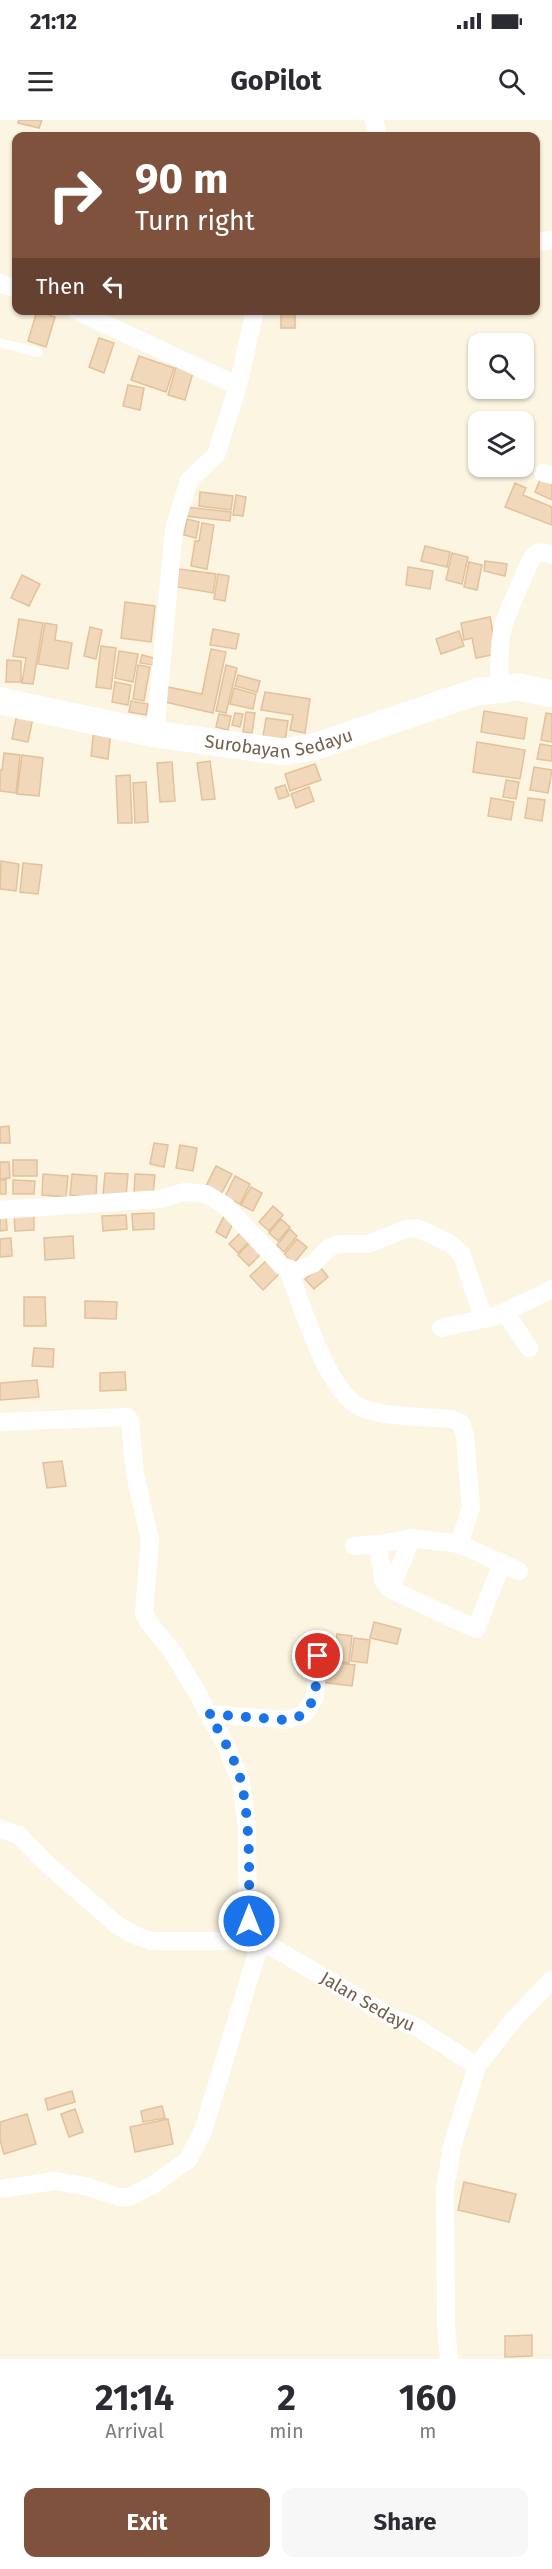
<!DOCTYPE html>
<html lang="en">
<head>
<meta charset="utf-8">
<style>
	body { margin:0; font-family:"Fira Sans",sans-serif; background:#f7f7f7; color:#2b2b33; height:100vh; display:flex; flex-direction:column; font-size:22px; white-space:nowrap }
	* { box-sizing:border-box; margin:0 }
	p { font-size:20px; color:#7c7c81 }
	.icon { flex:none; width:33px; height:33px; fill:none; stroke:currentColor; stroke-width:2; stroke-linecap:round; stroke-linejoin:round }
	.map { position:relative; height:2239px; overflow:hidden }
	.side { display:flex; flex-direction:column; background:#fff; flex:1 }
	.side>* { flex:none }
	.top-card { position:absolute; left:12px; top:12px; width:528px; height:183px; border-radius:12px; box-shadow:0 2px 4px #0004; background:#7e523c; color:#fff; overflow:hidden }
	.tools { position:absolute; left:468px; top:213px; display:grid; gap:12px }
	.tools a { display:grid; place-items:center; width:66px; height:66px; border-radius:12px; background:#fff; box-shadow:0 2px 4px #0004; font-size:30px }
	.pin { position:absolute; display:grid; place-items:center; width:51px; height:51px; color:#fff; margin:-26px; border:3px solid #fff; border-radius:50%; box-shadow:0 2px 6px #0007 }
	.me { position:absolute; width:66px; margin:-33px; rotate:0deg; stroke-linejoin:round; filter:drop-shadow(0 0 4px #0008) }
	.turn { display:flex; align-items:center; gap:21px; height:126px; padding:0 24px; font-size:27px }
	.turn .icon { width:78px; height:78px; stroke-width:2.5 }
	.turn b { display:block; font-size:42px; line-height:51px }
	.then { display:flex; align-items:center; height:57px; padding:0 24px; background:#0003; gap:12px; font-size:22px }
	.eta { display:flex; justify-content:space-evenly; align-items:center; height:102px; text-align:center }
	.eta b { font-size:36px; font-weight:700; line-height:42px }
	.action { display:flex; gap:12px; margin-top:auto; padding:12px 24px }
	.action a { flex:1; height:69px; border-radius:12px; background:#7e523c; color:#fff; font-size:24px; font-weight:700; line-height:69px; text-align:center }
	.action a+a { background:#f7f7f7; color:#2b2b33 }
	.status { display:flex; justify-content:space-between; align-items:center; height:42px; padding:0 30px; background:#fff; direction:ltr }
	.status svg { height:16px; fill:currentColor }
	header { display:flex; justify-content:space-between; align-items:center; height:78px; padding:0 24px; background:#fff; font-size:27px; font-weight:700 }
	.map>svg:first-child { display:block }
	.building { fill:#f1d8ba; stroke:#e3c19a; stroke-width:1.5 }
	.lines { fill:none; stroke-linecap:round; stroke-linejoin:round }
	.lane { stroke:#fff; stroke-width:9 }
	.street { stroke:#fff; stroke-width:18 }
	.secondary { stroke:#fff; stroke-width:27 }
	.route { stroke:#1a73e8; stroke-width:10; stroke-dasharray:0 18 }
	.labels { text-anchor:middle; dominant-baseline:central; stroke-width:4.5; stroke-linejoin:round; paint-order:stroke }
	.street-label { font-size:18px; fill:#735e49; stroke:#fff9e7 }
</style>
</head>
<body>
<div class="status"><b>21:12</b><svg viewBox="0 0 49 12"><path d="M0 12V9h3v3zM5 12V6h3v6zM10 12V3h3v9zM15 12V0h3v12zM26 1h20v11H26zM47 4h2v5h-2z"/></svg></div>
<header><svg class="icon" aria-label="menu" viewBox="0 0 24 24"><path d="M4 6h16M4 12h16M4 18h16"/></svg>GoPilot<svg class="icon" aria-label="search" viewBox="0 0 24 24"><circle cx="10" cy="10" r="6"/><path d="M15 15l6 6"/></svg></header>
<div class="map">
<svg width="552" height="2239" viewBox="0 0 552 2239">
	<rect width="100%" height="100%" fill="#fcf5e2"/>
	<path class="building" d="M 19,0 L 42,0 L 39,8 L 18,3 Z
		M 37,191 L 55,197 L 46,227 L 28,221 Z
		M 281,194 L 295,194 L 295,208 L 281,208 Z
		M 99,218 L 114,223 L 104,253 L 89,247 Z
		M 139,236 L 174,248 L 166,272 L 131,260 Z
		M 177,244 L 194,249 L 185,280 L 168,275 Z
		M 128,265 L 144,268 L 140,290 L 123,286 Z
		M 541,357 L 552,362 L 552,380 L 535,372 Z
		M 515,363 L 526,368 L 523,375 L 552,387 L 552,405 L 505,387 Z
		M 200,372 L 233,376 L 231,390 L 199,386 Z
		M 236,375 L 246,377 L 243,396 L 233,395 Z
		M 185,387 L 231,392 L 230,401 L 184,396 Z
		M 187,399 L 199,402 L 196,418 L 184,415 Z
		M 202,403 L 214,405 L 207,449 L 191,446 L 195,421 L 199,421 Z
		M 425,426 L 450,432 L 447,447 L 421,441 Z
		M 452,433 L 468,437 L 462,464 L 446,460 Z
		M 485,441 L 507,444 L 505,456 L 484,451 Z
		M 469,442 L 482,445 L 477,470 L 464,467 Z
		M 408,447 L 433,451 L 430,469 L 406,465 Z
		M 179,449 L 216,454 L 213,473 L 177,467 Z
		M 218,454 L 229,456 L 225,481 L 214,479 Z
		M 22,455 L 40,464 L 29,486 L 11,478 Z
		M 125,482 L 155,486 L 151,522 L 121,518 Z
		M 490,497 L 497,534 L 476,538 L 472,518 L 464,520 L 461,503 Z
		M 19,499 L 43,503 L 33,564 L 22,563 L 26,538 L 13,536 Z
		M 45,503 L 57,505 L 55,520 L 72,523 L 68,549 L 38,544 Z
		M 90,507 L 102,510 L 96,539 L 84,536 Z
		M 213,509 L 239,514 L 236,529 L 210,525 Z
		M 459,511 L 464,526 L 441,534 L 436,519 Z
		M 101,526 L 116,528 L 111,569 L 96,567 Z
		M 211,529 L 226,532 L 213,593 L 165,582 L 168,567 L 202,574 Z
		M 119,531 L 138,534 L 133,562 L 115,558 Z
		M 142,535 L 154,538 L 153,545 L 140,543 Z
		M 7,540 L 21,541 L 21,562 L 6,562 Z
		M 138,545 L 150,547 L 144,581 L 133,579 Z
		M 226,545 L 237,548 L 226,593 L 216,591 Z
		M 238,555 L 260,561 L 257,572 L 235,566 Z
		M 115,562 L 131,565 L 128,585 L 112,582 Z
		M 234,568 L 256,574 L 253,589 L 230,584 Z
		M 265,572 L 310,579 L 305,613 L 290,610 L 293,595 L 261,590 Z
		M 131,581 L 148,584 L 146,595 L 129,592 Z
		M 18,589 L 34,593 L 28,622 L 12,619 Z
		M 484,591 L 527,598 L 524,619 L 481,612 Z
		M 246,592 L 255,593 L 252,613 L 243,612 Z
		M 235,593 L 243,594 L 240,607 L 232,605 Z
		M 546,593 L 552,594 L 552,622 L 541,620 Z
		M 219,594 L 231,596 L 228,610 L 216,607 Z
		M 266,598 L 288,601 L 285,621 L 263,617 Z
		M 94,609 L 111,611 L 108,639 L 91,636 Z
		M 477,622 L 525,630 L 520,659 L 473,652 Z
		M 540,624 L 552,626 L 552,641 L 537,639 Z
		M 4,633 L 20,635 L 16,673 L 0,671 L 0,650 L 2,650 Z
		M 22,635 L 43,638 L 39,676 L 17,674 Z
		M 210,641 L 215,679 L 202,680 L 197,643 Z
		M 172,642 L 175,681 L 160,682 L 157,643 Z
		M 315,644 L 321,660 L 290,671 L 285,654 Z
		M 534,647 L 552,650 L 548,673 L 530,670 Z
		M 130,655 L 132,703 L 118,703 L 116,656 Z
		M 506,660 L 519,662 L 516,679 L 503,677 Z
		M 146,662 L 148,702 L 135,703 L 133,663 Z
		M 285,665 L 289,676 L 279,679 L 275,668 Z
		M 309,667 L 314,681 L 296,688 L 291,674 Z
		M 491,678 L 514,682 L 511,700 L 488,696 Z
		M 528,678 L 545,680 L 542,701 L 525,698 Z
		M 1,741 L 19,744 L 16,771 L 0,769 Z
		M 23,743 L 42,745 L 38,774 L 20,772 Z
		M 9,1006 L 10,1023 L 0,1023 L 0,1007 Z
		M 154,1023 L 168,1025 L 164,1047 L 150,1044 Z
		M 180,1025 L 197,1028 L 193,1051 L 176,1048 Z
		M 13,1040 L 37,1040 L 37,1056 L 13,1056 Z
		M 0,1042 L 9,1042 L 10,1058 L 0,1059 Z
		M 216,1046 L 232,1054 L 221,1074 L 206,1066 Z
		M 105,1053 L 128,1054 L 126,1076 L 103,1075 Z
		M 43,1054 L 68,1056 L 66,1077 L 42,1075 Z
		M 72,1054 L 97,1056 L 96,1077 L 70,1075 Z
		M 135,1054 L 155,1055 L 153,1075 L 134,1074 Z
		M 235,1056 L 250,1064 L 240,1084 L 225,1077 Z
		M 0,1060 L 6,1060 L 6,1074 L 0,1074 Z
		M 13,1060 L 35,1061 L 34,1074 L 13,1074 Z
		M 251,1067 L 262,1073 L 253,1091 L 241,1085 Z
		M 273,1086 L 283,1095 L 269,1111 L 259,1102 Z
		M 34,1093 L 34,1110 L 15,1111 L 14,1094 Z
		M 154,1093 L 154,1109 L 133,1110 L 132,1094 Z
		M 0,1094 L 6,1094 L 7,1110 L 0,1111 Z
		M 225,1094 L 235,1099 L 226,1118 L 216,1112 Z
		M 126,1095 L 127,1109 L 103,1111 L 102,1096 Z
		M 281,1099 L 290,1107 L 278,1121 L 269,1113 Z
		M 290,1109 L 297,1116 L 284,1132 L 277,1125 Z
		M 242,1111 L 251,1120 L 238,1133 L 229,1124 Z
		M 73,1116 L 74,1138 L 45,1140 L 44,1118 Z
		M 11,1118 L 12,1136 L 0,1137 L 0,1119 Z
		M 297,1119 L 307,1127 L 294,1143 L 284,1135 Z
		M 252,1120 L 263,1132 L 249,1146 L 238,1135 Z
		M 266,1141 L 279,1154 L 263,1170 L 250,1156 Z
		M 320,1147 L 328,1157 L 314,1169 L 305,1159 Z
		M 24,1177 L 45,1177 L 46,1206 L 24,1206 Z
		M 85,1181 L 117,1182 L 116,1199 L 85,1198 Z
		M 34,1228 L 54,1229 L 53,1247 L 32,1246 Z
		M 125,1252 L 126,1270 L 100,1271 L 100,1253 Z
		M 37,1260 L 39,1277 L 0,1280 L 0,1263 Z
		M 62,1341 L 66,1366 L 47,1368 L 43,1343 Z
		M 374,1502 L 401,1509 L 397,1524 L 370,1518 Z
		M 337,1514 L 352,1516 L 349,1543 L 334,1541 Z
		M 354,1518 L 370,1520 L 367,1543 L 351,1541 Z
		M 322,1541 L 355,1545 L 352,1566 L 320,1562 Z
		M 72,1971 L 75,1982 L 48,1990 L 45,1979 Z
		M 162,1986 L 165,1998 L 143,2002 L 141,1991 Z
		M 75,1989 L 83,2012 L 69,2017 L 61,1994 Z
		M 27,1994 L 36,2024 L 4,2034 L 0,2020 L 0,2002 Z
		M 168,1999 L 173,2024 L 135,2032 L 130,2007 Z
		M 464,2062 L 516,2074 L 509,2102 L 458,2090 Z
		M 532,2215 L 532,2236 L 505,2237 L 505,2216 Z"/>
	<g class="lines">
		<path class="lane" d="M 0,223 L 38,232"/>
		<g class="street">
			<path d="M 374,0 L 378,16"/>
			<path d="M 536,122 L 552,120"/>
			<path d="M 0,163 L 16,169"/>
			<path d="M 75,190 L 238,266 L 216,335 L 189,360 L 174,409 L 155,614"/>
			<path d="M 238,266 L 255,190"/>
			<path d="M 543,353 L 552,355"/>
			<path d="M 499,568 C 500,549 498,525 503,507 C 505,499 531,437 534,435 C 540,431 546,432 552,435"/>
			<path d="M 0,1090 L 160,1079 L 185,1072 L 206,1074 L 226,1086 L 282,1146 L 296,1151 L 313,1144 L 329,1128 L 337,1124 L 368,1124 L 406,1109 L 417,1108 L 449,1123 L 461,1133 L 484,1199"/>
			<path d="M 288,1150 C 302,1184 328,1278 365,1289 C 392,1298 424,1296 452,1299 L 461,1303 L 465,1316 L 471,1388 L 459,1424 L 519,1451"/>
			<path d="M 505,1192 L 529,1228"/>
			<path d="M 441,1208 L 496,1196 L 552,1169"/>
			<path d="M 0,1302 L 127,1297 L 130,1301 L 135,1354 L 150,1420 L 144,1492 L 149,1503 L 172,1531 L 198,1574 L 227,1628 L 241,1662 L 247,1707 L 248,1821"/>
			<path d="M 378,1424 L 412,1418 L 459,1424"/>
			<path d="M 354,1426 L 378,1424 L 383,1460 L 390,1469 L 476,1509 L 502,1443"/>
			<path d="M 390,1469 L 412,1418"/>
			<path d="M 209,1594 L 286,1600 L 300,1596 L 305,1593 L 315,1577 L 318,1536"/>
			<path id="s1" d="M 0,1709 L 19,1715 L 45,1742 L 117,1805 L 134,1815 L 151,1821 L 248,1821 L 274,1828 L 391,1897 L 416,1907 L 477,1946"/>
			<path d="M 0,2069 L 55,2061 L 85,2066 L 119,2077 L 129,2077 L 153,2065 L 188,2040 L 203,2011 L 260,1823"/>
			<path d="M 449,2239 L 446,2207 L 445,2069 L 452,2027 L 477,1946 L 514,1899 L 552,1860"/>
		</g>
		<path class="secondary" id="s2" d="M 0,581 L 155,614 L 284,632 L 317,626 L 476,572 L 519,567 L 552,574"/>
	</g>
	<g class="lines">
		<path class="route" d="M 249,1801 C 249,1755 251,1706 241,1661 C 235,1638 221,1615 209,1594 L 286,1600 L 300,1596 L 305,1593 L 315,1577 L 318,1536"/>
	</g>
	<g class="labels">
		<g class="street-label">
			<text stroke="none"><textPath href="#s2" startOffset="284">Surobayan Sedayu</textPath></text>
			<text stroke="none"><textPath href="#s1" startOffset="423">Jalan Sedayu</textPath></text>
		</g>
	</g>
</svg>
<div class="tools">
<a><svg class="icon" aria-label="search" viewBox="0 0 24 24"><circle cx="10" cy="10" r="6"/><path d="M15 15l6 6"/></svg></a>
<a><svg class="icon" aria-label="layers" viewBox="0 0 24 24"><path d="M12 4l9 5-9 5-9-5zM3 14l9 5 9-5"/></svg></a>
</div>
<div class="pin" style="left:318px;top:1536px;background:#d93025"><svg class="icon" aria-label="arrive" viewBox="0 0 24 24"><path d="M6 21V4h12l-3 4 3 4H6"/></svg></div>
<svg class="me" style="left:249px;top:1801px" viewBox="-20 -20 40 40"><circle r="17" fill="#1a73e8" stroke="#fff" stroke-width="3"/><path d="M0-11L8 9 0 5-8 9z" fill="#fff"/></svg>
<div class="top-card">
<div class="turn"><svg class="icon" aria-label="right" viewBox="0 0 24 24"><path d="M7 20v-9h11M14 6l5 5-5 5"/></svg><div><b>90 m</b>Turn right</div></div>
<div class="then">Then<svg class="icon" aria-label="left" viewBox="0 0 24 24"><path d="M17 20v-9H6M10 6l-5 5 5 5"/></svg></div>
</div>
</div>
<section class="side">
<div class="eta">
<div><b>21:14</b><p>Arrival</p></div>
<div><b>2</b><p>min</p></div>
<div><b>160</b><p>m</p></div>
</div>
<div class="action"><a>Exit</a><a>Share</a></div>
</section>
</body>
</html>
